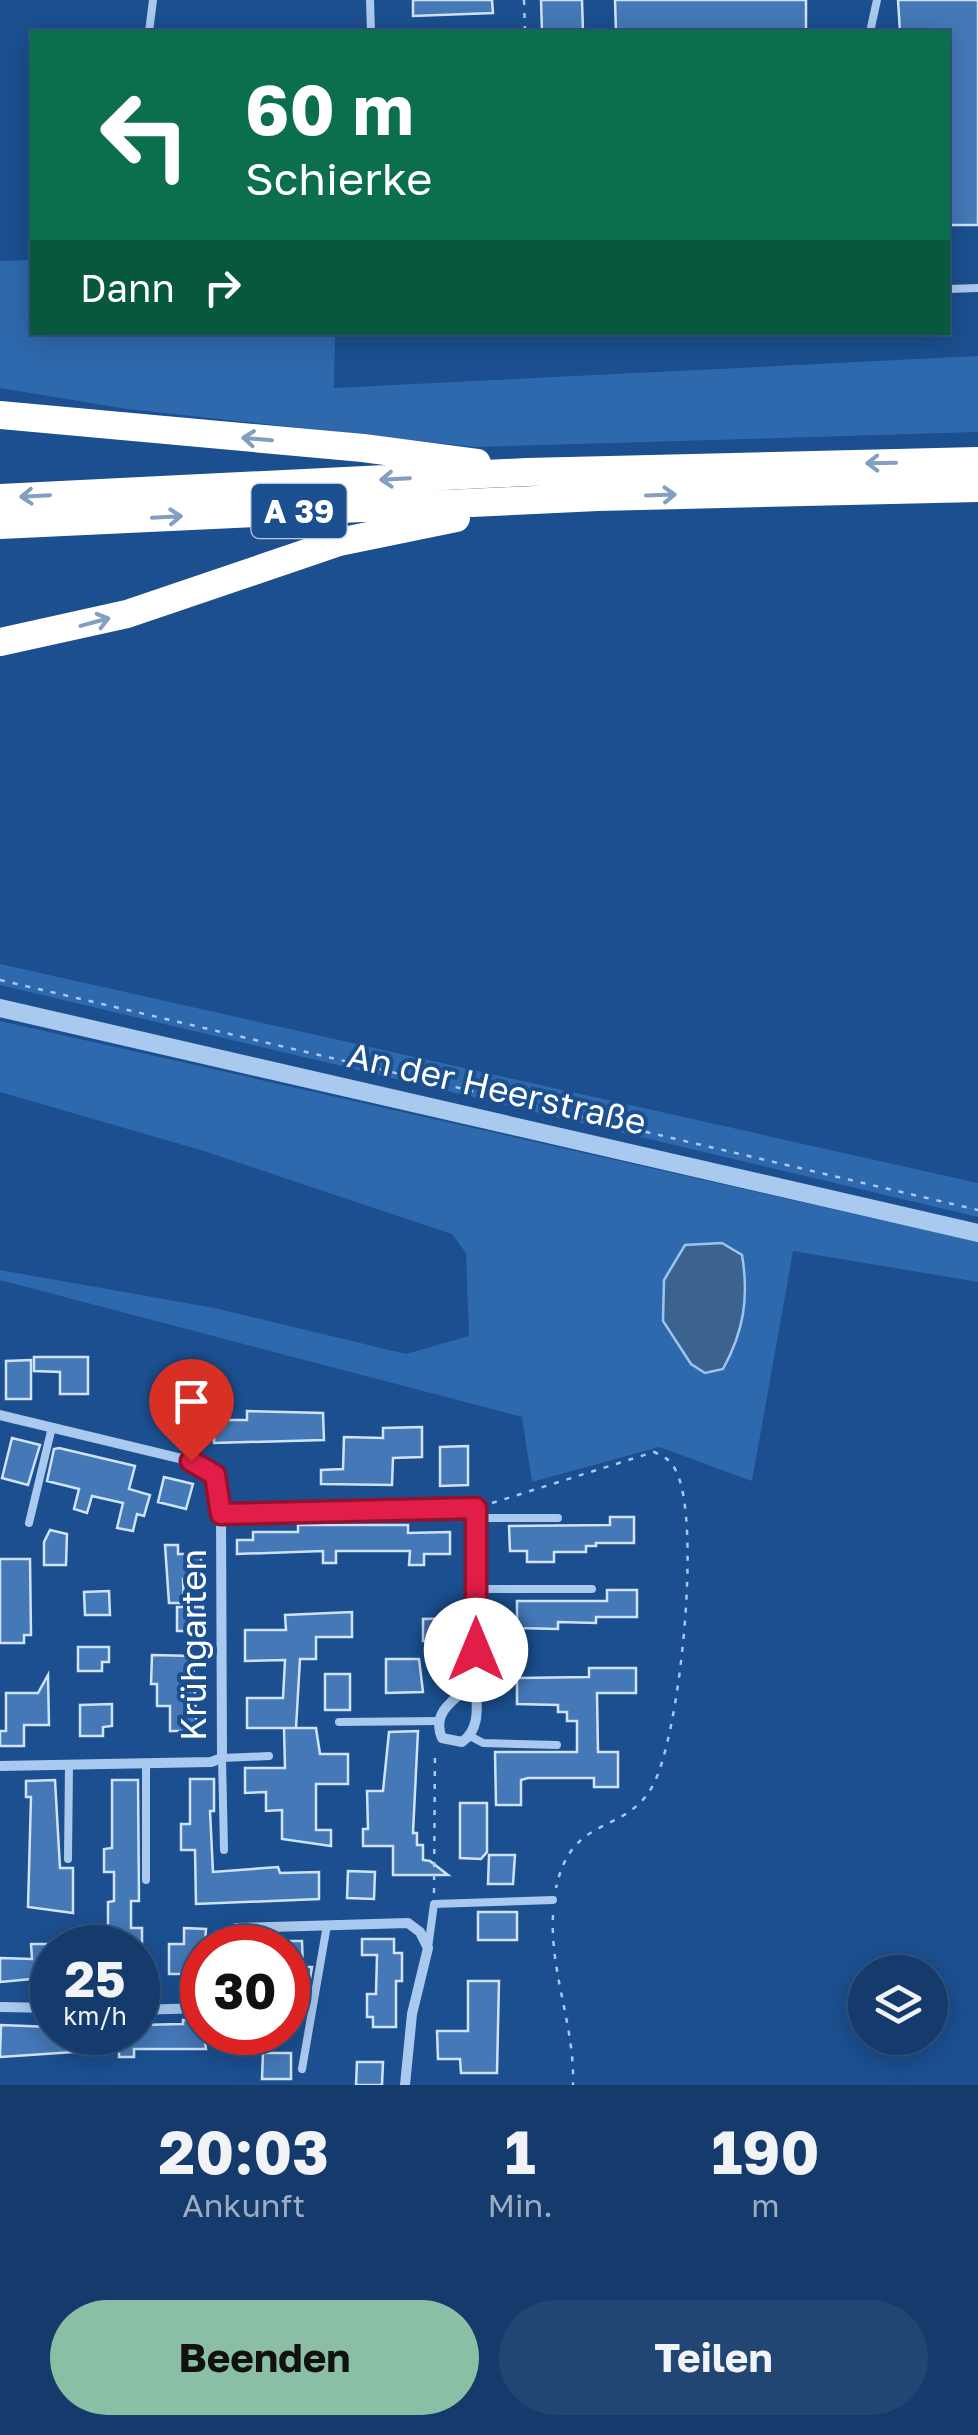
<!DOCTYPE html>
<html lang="de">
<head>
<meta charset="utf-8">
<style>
	body { margin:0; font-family:"Golos Text",sans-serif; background:#214673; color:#f1f3f6; height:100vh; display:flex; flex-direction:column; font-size:38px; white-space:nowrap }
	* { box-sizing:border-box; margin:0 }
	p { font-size:32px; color:#9dadc1 }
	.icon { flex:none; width:55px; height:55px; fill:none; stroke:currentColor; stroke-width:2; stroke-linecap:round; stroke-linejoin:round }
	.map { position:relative; height:2085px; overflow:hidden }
	.side { display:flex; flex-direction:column; background:#143b6b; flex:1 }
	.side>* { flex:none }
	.top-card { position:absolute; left:30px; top:30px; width:920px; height:305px; border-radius:0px; box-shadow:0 5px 25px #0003,0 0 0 2px #33557e; background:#0b6e4f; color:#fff; overflow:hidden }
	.buttons { position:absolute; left:848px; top:1955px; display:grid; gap:20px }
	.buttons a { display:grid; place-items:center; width:100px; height:100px; border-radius:50%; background:#143b6b; box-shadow:0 5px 25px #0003,0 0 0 2px #33557e; font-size:50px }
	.speed { position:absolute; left:30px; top:1925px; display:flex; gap:20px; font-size:50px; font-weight:700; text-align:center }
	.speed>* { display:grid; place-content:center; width:130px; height:130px; border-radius:50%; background:#143b6b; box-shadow:0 5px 25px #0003,0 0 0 2px #33557e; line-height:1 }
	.speed small { font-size:25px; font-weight:400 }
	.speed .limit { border:15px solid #d22; background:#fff; color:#111 }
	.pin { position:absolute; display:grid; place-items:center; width:85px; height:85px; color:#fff; margin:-102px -42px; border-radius:50% 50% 50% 0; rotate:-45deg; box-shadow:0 0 10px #0007 }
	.pin .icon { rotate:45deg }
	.me { position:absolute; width:110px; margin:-55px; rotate:0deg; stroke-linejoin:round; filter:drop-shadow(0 0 8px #0008) }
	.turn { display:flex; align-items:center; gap:35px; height:210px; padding:0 50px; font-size:45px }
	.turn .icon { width:130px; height:130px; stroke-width:2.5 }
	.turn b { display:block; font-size:70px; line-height:85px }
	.then { display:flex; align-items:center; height:95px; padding:0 50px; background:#0003; gap:20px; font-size:38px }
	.eta { display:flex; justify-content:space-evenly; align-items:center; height:170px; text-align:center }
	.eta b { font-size:60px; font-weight:700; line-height:70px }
	.action { display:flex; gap:20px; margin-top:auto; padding:20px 50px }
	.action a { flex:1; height:115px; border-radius:60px; background:#8abfa5; color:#111; font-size:40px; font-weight:700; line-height:115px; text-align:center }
	.action a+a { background:#214673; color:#f1f3f6 }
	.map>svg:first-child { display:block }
	.green { fill:#2e69ad }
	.water { fill:#3c6290; stroke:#9cc4f0; stroke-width:2.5 }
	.building { fill:#4478b7; stroke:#cfe3fa; stroke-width:2.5 }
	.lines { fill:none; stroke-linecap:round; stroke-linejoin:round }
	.path { stroke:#a9c9ee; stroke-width:2.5; stroke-dasharray:5 8; stroke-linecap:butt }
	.service { stroke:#a9c9ee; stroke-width:8 }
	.minor { stroke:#a9c9ee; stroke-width:10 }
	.tertiary { stroke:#a9c9ee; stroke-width:18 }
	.motorway { stroke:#fff; stroke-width:28 }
	.oneway { stroke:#829ec1 }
	.route-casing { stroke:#92132f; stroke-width:25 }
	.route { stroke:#e11d48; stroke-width:18 }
	.labels { text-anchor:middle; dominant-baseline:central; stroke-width:8; stroke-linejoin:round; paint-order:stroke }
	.shield { fill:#1b4f8f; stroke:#bbcadd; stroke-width:2.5 }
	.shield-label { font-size:32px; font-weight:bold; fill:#fff }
	.street-label { font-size:35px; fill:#fff; stroke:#1b4f8f }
</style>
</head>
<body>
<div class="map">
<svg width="978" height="2085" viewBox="0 0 978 2085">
	<rect width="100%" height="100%" fill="#1b4f8f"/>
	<path class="green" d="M 32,260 L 32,332 L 335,333 L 334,388 L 978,356 L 978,432 L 475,447 L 127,409 L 0,388 L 0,261 Z
		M 0,964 L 978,1183 L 978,1217 L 0,985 Z
		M 0,1021 L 978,1242 L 978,1282 L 793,1251 L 752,1481 L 659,1447 L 532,1482 L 522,1417 L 0,1280 L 0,1270 L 214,1308 L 406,1354 L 469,1336 L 466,1253 L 452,1234 L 204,1151 L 0,1092 Z"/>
	<path class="water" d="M 722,1243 L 742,1255 C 749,1297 744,1331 723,1369 L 705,1373 L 691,1364 L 663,1321 L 664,1280 L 685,1245 Z"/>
	<path class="building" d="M 413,0 L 492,0 L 493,13 L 413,16 Z
		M 541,0 L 582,0 L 583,32 L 542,32 Z
		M 615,0 L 806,0 L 806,32 L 616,32 Z
		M 898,0 L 978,0 L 978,225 L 948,225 L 948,32 L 900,32 Z
		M 34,1357 L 88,1357 L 88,1394 L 60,1394 L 60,1372 L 34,1371 Z
		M 31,1360 L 31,1399 L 6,1399 L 6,1361 Z
		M 219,1384 L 219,1414 L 190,1415 L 190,1385 Z
		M 247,1411 L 323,1413 L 324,1440 L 214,1443 L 214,1420 L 247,1420 Z
		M 422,1427 L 422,1457 L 393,1458 L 392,1485 L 321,1484 L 321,1470 L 343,1469 L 344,1437 L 383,1438 L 383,1428 Z
		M 12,1438 L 40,1445 L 28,1485 L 2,1478 Z
		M 468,1446 L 468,1485 L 440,1486 L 440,1447 Z
		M 59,1448 L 135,1466 L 129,1489 L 150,1495 L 144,1516 L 137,1514 L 133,1531 L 117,1528 L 123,1503 L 92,1496 L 87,1513 L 74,1509 L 79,1489 L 47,1481 L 54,1449 Z
		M 164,1477 L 193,1484 L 186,1509 L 158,1502 Z
		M 610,1517 L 634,1517 L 634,1543 L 596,1543 L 596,1546 L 586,1546 L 586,1552 L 554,1552 L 554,1562 L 527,1562 L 527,1551 L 510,1551 L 509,1526 L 610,1525 Z
		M 298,1525 L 408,1525 L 408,1533 L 450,1532 L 450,1554 L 424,1554 L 424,1565 L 409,1565 L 410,1551 L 336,1551 L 336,1563 L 323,1563 L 323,1551 L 237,1554 L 237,1540 L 253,1540 L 253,1532 L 298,1532 Z
		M 50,1530 L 67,1534 L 66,1565 L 44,1565 L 44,1542 Z
		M 165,1545 L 178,1545 L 178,1554 L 201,1554 L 201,1579 L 183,1579 L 184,1603 L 169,1603 Z
		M 0,1559 L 30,1559 L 31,1635 L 24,1635 L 24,1643 L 0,1643 Z
		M 607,1590 L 637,1590 L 637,1617 L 596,1617 L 596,1623 L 558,1622 L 558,1629 L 517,1628 L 517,1601 L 607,1601 Z
		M 109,1591 L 110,1615 L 85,1615 L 84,1592 Z
		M 177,1607 L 203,1607 L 204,1631 L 177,1631 Z
		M 352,1612 L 352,1637 L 316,1637 L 316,1659 L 300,1659 L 296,1728 L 247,1728 L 247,1698 L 283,1698 L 285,1660 L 245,1661 L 245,1630 L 286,1630 L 285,1615 Z
		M 456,1618 L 456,1640 L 423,1641 L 423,1619 Z
		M 78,1647 L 109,1647 L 109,1662 L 102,1662 L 102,1671 L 78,1671 Z
		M 152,1655 L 193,1656 L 197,1731 L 170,1731 L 170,1706 L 157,1706 L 157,1684 L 151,1684 Z
		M 386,1659 L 419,1659 L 423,1692 L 386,1693 Z
		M 589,1668 L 636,1668 L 636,1693 L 597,1693 L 598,1752 L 618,1752 L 618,1787 L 594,1787 L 594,1778 L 528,1778 L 521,1780 L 521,1805 L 496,1805 L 495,1752 L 577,1752 L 577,1721 L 567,1721 L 567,1712 L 558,1712 L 558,1705 L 517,1704 L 517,1678 L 589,1677 Z
		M 325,1674 L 350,1674 L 350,1710 L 325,1710 Z
		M 48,1675 L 49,1725 L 24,1725 L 24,1746 L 0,1746 L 0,1731 L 6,1731 L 6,1693 L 38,1693 Z
		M 112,1704 L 112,1726 L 103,1727 L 103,1736 L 80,1736 L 80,1705 Z
		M 284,1728 L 316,1728 L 320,1754 L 348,1754 L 348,1784 L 316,1784 L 316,1830 L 331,1830 L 331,1846 L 282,1839 L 282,1810 L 266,1811 L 266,1792 L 245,1793 L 245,1768 L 285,1768 Z
		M 418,1731 L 413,1833 L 417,1833 L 417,1845 L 423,1845 L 423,1860 L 430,1861 L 448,1875 L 393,1875 L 393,1846 L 363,1846 L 363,1829 L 368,1829 L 367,1791 L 383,1791 L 389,1732 Z
		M 190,1779 L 214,1779 L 214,1811 L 210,1811 L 213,1872 L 278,1867 L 280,1873 L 319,1872 L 319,1899 L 196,1904 L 195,1850 L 181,1850 L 181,1824 L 190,1824 Z
		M 55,1780 L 60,1868 L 73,1868 L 73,1913 L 28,1907 L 31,1797 L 26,1797 L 26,1781 Z
		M 112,1780 L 138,1780 L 139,1901 L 131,1901 L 131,1928 L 142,1928 L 142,1948 L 108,1948 L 108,1902 L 114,1901 L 114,1872 L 104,1872 L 104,1849 L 112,1848 Z
		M 460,1803 L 487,1803 L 487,1852 L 481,1859 L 460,1858 Z
		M 489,1855 L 515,1855 L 513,1884 L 488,1884 Z
		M 348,1871 L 375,1872 L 374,1899 L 347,1898 Z
		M 478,1912 L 517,1912 L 517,1940 L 478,1940 Z
		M 184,1928 L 206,1929 L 205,1944 L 200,1944 L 199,1974 L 169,1974 L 169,1944 L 184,1944 Z
		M 362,1939 L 394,1939 L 394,1953 L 402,1953 L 402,1981 L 396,1981 L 396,2027 L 373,2027 L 373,2017 L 367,2017 L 367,1994 L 376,1994 L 377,1955 L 362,1955 Z
		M 288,1941 L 302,1941 L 303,1967 L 312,1967 L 308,1990 L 288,1991 Z
		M 31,1944 L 52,1944 L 52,1977 L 0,1982 L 0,1958 L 32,1959 Z
		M 468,1981 L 499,1981 L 497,2073 L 461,2073 L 460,2059 L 438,2059 L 437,2031 L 468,2031 Z
		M 183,2020 L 202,2020 L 206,2049 L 134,2049 L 134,2057 L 119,2057 L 119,2051 L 89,2051 L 0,2057 L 1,2025 L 52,2027 L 52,2032 L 138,2032 L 138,2025 L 183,2024 Z
		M 263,2053 L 291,2053 L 291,2079 L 262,2079 Z
		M 357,2062 L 383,2062 L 382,2085 L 356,2085 Z"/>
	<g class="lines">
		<path class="path" d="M 524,0 L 525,32
			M 0,980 L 978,1210
			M 492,1503 L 654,1452 C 665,1457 671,1460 676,1471 C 702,1521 680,1739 652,1787 C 624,1836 572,1813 556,1888
			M 434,1893 L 435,1751
			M 553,1915 C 550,1974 575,2026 573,2085"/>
		<path class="service" d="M 370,0 L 371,32
			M 149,32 L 153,0
			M 870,32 L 877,0
			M 948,289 L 978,288
			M 477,1518 L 558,1518
			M 29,1523 L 52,1427
			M 476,1589 L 592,1589
			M 339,1722 L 437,1721
			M 470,1736 L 483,1743 L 557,1745
			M 224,1850 L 222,1758 L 269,1756
			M 68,1859 L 69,1765
			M 146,1880 L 146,1763
			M 428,1948 L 434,1904 L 553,1900
			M 302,2069 L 327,1925"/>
		<path class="minor" d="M 0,1415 L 191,1461 L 215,1475 L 221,1514 L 222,1758 L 211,1762 L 0,1766
			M 221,1514 L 477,1507 L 476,1681 C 458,1697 430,1711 442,1738 L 462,1742 C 482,1728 476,1703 476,1681
			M 227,1948 L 236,1928 L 408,1923 L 420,1932 L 428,1948 L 412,2014 L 405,2085
			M 0,2007 L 52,2008
			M 138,2010 L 202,2008"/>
		<path class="tertiary" d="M 0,1008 L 978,1233"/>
		<path class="motorway" d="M 0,415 L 363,448 L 477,463
			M 0,498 L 527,472 L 978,461
			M 0,525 L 598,497 L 978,488
			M 0,642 L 127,614 L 339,542 L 456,518"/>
	</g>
	<defs><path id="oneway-shaft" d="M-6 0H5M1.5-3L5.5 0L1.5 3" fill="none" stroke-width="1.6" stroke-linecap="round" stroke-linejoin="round" transform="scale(2.5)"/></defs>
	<g class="oneway">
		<use href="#oneway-shaft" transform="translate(257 439) rotate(-175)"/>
		<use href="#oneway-shaft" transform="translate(881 463) rotate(179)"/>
		<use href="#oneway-shaft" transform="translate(395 479) rotate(177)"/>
		<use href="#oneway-shaft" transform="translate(661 495) rotate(-2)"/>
		<use href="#oneway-shaft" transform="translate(35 496) rotate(177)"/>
		<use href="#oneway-shaft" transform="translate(167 517) rotate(-3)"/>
		<use href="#oneway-shaft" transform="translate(95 622) rotate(-15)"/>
	</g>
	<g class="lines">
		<defs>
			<path id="route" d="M 191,1461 L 215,1475 L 221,1514 L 476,1508 L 476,1650"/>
		</defs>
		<use href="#route" class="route-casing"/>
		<use href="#route" class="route"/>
	</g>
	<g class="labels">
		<rect class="shield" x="251.5" y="484" width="95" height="54" rx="8"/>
		<g class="shield-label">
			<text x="299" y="511">A 39</text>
		</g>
		<g class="street-label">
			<text transform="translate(497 1088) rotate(13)">An der Heerstraße</text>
			<text transform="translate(193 1645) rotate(-90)">Krühgarten</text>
		</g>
	</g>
</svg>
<div class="buttons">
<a><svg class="icon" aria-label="layers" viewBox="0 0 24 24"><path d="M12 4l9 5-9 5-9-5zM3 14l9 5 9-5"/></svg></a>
</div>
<div class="speed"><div>25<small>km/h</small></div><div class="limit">30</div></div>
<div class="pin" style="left:191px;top:1461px;background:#d93025"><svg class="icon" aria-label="arrive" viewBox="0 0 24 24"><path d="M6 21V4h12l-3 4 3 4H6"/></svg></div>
<svg class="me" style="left:476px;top:1650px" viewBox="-20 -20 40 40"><circle r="19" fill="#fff"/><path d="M0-13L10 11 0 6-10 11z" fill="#e11d48"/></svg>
<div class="top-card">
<div class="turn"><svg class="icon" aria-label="left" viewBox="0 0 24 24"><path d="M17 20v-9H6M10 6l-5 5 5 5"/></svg><div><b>60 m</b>Schierke</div></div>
<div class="then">Dann<svg class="icon" aria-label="right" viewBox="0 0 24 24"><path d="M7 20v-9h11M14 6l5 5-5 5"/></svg></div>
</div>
</div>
<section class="side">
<div class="eta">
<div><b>20:03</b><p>Ankunft</p></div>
<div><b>1</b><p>Min.</p></div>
<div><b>190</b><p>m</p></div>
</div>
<div class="action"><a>Beenden</a><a>Teilen</a></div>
</section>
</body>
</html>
